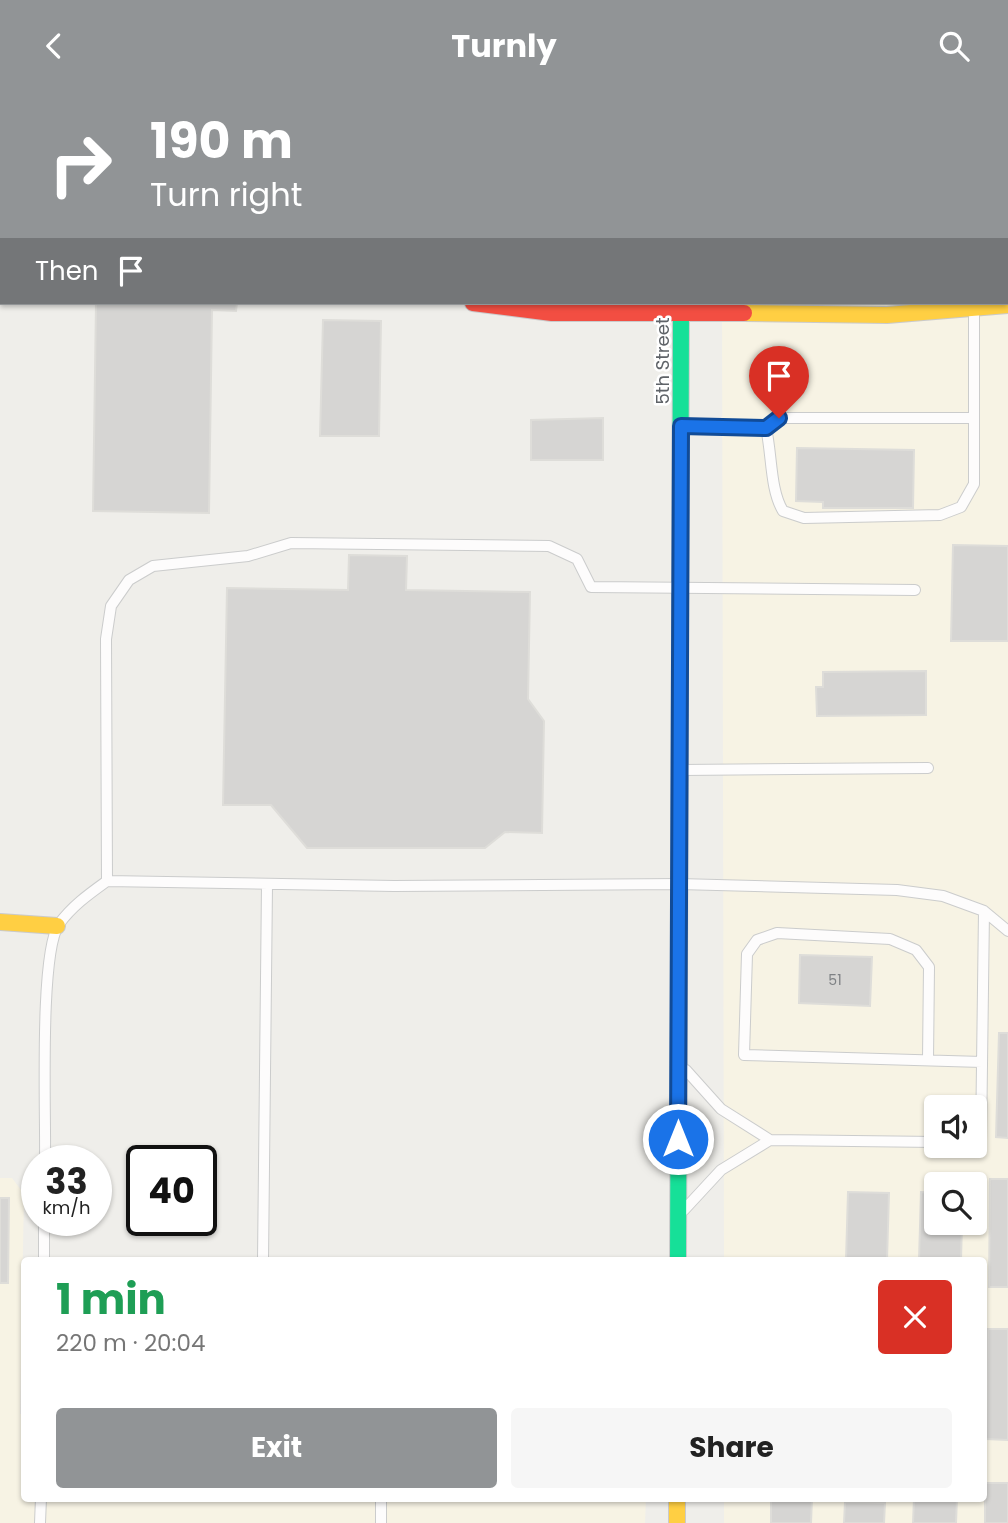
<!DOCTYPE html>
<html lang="en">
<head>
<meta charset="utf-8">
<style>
	body { margin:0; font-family:Poppins,sans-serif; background:#f6f6f6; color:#222; height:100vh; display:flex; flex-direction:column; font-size:26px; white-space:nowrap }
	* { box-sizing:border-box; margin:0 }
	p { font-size:23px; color:#767676 }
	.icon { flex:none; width:38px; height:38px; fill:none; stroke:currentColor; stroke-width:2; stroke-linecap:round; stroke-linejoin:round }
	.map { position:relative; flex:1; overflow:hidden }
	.drawer { position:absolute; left:21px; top:1166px; width:966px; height:245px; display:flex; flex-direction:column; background:#fff; border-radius:7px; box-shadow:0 2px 5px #0004 }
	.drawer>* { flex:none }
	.hud { position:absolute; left:0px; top:0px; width:1008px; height:214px; box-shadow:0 2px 5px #0004; background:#919496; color:#fff; overflow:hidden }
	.buttons { position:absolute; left:924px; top:1004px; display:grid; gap:14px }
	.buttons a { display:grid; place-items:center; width:63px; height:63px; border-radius:7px; background:#fff; box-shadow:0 2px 5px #0004; font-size:35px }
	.speed { position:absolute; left:21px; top:1054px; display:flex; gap:14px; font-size:35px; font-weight:700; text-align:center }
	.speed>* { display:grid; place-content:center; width:91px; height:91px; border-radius:50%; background:#fff; box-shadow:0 2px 5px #0004; line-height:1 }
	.speed small { font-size:18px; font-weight:400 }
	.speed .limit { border:4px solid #111; border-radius:10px; background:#fff; color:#111 }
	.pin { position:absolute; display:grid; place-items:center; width:60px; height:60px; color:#fff; margin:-72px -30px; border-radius:50% 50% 50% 0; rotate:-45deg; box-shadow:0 0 7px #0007 }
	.pin .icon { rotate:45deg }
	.me { position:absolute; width:77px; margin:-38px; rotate:0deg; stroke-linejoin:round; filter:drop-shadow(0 0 5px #0008) }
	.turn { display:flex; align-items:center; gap:24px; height:147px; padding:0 35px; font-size:32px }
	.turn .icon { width:91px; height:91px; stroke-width:2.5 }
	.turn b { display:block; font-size:49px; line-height:60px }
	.then { display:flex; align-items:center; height:66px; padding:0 35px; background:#0003; gap:14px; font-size:26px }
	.round { display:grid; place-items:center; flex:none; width:74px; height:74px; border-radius:7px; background:#f6f6f6 }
	.head { display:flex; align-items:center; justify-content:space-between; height:119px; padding:0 35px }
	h1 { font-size:42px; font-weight:700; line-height:52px; color:#1e9e55 }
	.cta { display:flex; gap:14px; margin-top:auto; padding:14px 35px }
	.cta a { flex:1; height:80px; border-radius:7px; background:#919496; color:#fff; font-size:28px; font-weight:700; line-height:80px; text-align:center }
	.cta a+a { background:#f6f6f6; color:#222 }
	header { display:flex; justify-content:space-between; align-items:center; height:91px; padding:0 35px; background:#919496; color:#fff; font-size:32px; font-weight:700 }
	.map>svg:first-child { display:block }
	.commercial { fill:#f7f3e4; fill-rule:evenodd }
	.medical { fill:#eae0de }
	.building { fill:#d6d5d3; stroke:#deddd9; stroke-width:2 }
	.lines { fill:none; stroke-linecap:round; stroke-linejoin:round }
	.lane-casing { stroke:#cbcccc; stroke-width:12 }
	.street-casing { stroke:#cbcccc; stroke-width:23 }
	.fast-casing { stroke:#cacacb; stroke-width:18 }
	.slow-casing { stroke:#cacacb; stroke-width:18 }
	.jam-casing { stroke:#cacacb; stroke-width:18 }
	.lane { stroke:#fdfcfc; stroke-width:10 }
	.street { stroke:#fdfcfc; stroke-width:21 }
	.fast { stroke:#16e098; stroke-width:16 }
	.slow { stroke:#ffcf43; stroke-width:16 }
	.jam { stroke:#f24e42; stroke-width:16 }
	.route-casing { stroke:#114b97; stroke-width:18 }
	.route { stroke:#1a73e8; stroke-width:12 }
	.labels { text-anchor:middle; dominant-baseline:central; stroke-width:5; stroke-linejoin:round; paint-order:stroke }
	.number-label { font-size:14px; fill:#7e8184 }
	.street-label { font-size:18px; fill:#5f6368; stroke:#fff }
</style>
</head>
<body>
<header><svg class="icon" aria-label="back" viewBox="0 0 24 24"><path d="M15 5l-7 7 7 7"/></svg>Turnly<svg class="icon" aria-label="search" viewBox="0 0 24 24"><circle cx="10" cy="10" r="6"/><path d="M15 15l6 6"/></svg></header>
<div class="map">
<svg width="1008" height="1432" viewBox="0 0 1008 1432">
	<rect width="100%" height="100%" fill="#efeeea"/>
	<path class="commercial" d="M 721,0 L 1008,0 L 1008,1432 L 724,1432 L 724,1407 L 984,1407 L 984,1169 L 724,1169 L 722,212 L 1006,212 L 1006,2 ZM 936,1017 L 975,1017 L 975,1055 L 936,1055 ZM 936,1094 L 975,1094 L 975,1132 L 936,1132 Z
		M 0,1087 L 12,1087 L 24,1103 L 20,1323 L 24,1323 L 24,1407 L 646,1407 L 645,1432 L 0,1432 Z"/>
	<path class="medical" d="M 0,0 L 646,0 L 2,2 L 2,29 Z"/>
	<path class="building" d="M 142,0 L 238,0 L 141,2 Z
		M 332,0 L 498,0 L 498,2 L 331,2 Z
		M 1006,36 L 1008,36 L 1008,91 L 1006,91 Z
		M 96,212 L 237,212 L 236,220 L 212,219 L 209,422 L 93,420 Z
		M 323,229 L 381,230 L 379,345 L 320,345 Z
		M 603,327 L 603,369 L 531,369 L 531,329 Z
		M 797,357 L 914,359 L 913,417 L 823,417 L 823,411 L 796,410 Z
		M 953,454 L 1008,455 L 1008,550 L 951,550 Z
		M 349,464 L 407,465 L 406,499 L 530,501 L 528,608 L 544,630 L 542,742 L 505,741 L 485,757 L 307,757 L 271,714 L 223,714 L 227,497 L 348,499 Z
		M 926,580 L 926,624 L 817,625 L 816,596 L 823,596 L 823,581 Z
		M 800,864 L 872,866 L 870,915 L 799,912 Z
		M 999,942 L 1008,942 L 1008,1047 L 996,1046 Z
		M 990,1088 L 1008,1088 L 1008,1196 L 989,1196 Z
		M 848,1101 L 889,1102 L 887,1169 L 846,1169 Z
		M 921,1101 L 936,1102 L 936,1132 L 962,1132 L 961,1169 L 919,1169 Z
		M 0,1107 L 9,1107 L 8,1192 L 0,1192 Z
		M 988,1238 L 1008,1238 L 1008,1349 L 986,1348 Z
		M 985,1392 L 1008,1392 L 1008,1432 L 985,1432 Z
		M 771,1407 L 812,1407 L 811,1432 L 771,1432 Z
		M 914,1407 L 957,1407 L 956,1432 L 913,1432 Z
		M 845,1411 L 885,1412 L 884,1432 L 844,1432 Z"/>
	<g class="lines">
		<defs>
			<path id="lane" d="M 19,2 L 20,0
				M 290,2 L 290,0
				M 1006,23 L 1008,23
				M 1006,162 L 1008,162
				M 684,336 L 766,337 L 779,327 L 974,327 L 974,221
				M 766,337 C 772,363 770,399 783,420 L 804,427 L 940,424 L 961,416 L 974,393 L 974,327
				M 682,679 L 928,677
				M 107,790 L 106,548 L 111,515 L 129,489 L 153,475 L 248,465 L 291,452 L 549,455 L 577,468 L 591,496 L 915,499
				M 928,969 L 929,876 L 916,859 L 890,848 L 777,842 L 757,849 L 747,863 L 744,964 L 982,971
				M 686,979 L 721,1018 L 770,1049 L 936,1051
				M 975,1051 L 981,1051 L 984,820
				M 45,1069 C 46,1025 39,863 59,833 C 72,815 89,803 107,790 L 394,795 L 679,793 L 897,799 L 943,805 L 984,820 L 1008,840
				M 684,1119 L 721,1079 L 770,1049
				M 44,1169 L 44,1129
				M 263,1169 L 267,794
				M 381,1407 L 381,1432
				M 40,1432 L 41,1407"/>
			<path id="street" d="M 0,65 L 2,65"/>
			<path id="fast" d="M 680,541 L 681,212
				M 678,1169 L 679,900"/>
			<path id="slow" d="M 744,222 L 887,224 L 1008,214
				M 0,831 L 57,835
				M 679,900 L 680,541
				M 677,1407 L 677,1432"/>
			<path id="jam" d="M 682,0 L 682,2
				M 473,212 L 552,222 L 744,222"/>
		</defs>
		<use href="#lane" class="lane-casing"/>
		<use href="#street" class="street-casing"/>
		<use href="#fast" class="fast-casing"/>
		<use href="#slow" class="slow-casing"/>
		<use href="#jam" class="jam-casing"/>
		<use href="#lane" class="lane"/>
		<use href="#street" class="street"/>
		<use href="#fast" class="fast"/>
		<use href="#slow" class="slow"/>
		<use href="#jam" class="jam"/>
	</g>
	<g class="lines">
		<defs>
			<path id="route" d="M 678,1048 L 681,335 L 766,337 L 779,327"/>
		</defs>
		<use href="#route" class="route-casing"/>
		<use href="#route" class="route"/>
	</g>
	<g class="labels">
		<g class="number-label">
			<text x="835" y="889">51</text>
		</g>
		<g class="street-label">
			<text transform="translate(662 270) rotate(-90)">5th Street</text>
		</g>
	</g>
</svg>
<div class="buttons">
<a><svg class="icon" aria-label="sound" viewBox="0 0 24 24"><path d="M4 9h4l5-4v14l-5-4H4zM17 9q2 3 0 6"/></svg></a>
<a><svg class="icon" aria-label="search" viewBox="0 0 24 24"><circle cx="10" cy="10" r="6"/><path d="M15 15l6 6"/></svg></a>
</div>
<div class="speed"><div>33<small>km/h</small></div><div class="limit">40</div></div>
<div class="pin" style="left:779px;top:327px;background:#d93025"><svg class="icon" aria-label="arrive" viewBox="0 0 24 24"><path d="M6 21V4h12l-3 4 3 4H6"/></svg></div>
<svg class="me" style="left:678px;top:1048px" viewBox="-20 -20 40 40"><circle r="17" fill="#1a73e8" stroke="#fff" stroke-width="3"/><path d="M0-11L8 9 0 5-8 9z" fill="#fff"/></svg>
<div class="hud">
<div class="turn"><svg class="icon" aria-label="right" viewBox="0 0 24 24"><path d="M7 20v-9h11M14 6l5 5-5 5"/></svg><div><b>190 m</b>Turn right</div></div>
<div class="then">Then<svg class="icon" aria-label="arrive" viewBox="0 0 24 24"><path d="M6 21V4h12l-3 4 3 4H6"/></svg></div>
</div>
<section class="drawer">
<div class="head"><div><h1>1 min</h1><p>220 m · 20:04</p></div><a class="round" style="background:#d93025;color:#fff"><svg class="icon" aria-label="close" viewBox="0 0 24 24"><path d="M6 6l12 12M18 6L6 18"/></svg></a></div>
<div class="cta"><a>Exit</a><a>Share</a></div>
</section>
</div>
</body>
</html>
